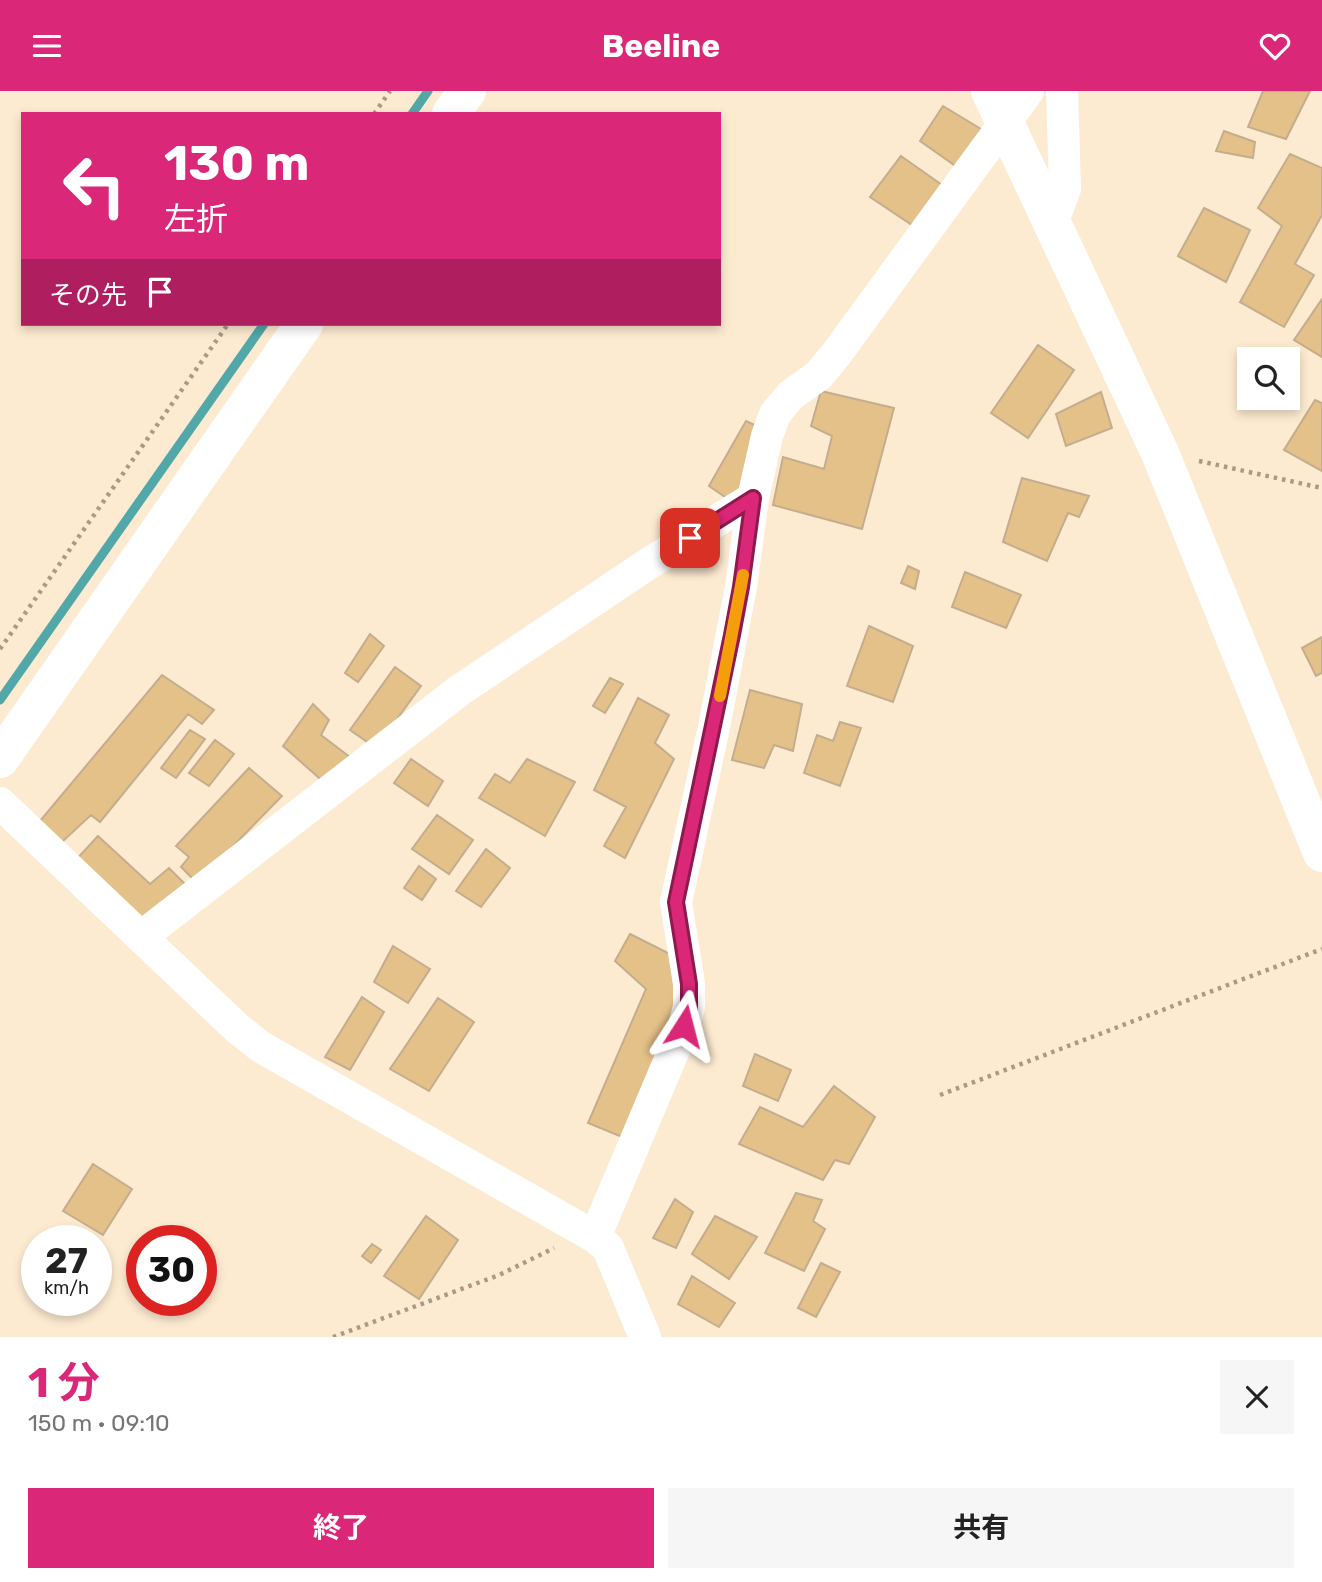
<!DOCTYPE html>
<html lang="ja">
<head>
<meta charset="utf-8">
<style>
	body { margin:0; font-family:Rubik,"Noto Sans JP",sans-serif; background:#f6f6f6; color:#222; height:100vh; display:flex; flex-direction:column; font-size:26px; white-space:nowrap }
	* { box-sizing:border-box; margin:0 }
	p { font-size:23px; color:#767676 }
	.icon { flex:none; width:38px; height:38px; fill:none; stroke:currentColor; stroke-width:2; stroke-linecap:round; stroke-linejoin:round }
	.map { position:relative; height:1246px; overflow:hidden }
	.panel { display:flex; flex-direction:column; background:#fff; flex:1 }
	.panel>* { flex:none }
	.hud { position:absolute; left:21px; top:21px; width:700px; height:214px; border-radius:0px; box-shadow:0 4px 10px #0003; background:#db2777; color:#fff; overflow:hidden }
	.controls { position:absolute; left:1237px; top:256px; display:grid; gap:14px }
	.controls a { display:grid; place-items:center; width:63px; height:63px; border-radius:0px; background:#fff; box-shadow:0 4px 10px #0003; font-size:35px }
	.speed { position:absolute; left:21px; top:1134px; display:flex; gap:14px; font-size:35px; font-weight:700; text-align:center }
	.speed>* { display:grid; place-content:center; width:91px; height:91px; border-radius:50%; background:#fff; box-shadow:0 4px 10px #0003; line-height:1 }
	.speed small { font-size:18px; font-weight:400 }
	.speed .limit { border:10px solid #d22; background:#fff; color:#111 }
	.pin { position:absolute; display:grid; place-items:center; width:60px; height:60px; color:#fff; margin:-30px; border-radius:14px; box-shadow:0 4px 10px #0006 }
	.me { position:absolute; width:77px; margin:-38px; rotate:9deg; stroke-linejoin:round; filter:drop-shadow(0 0 5px #0008) }
	.turn { display:flex; align-items:center; gap:24px; height:147px; padding:0 28px; font-size:32px }
	.turn .icon { width:91px; height:91px; stroke-width:2.5 }
	.turn b { display:block; font-size:49px; line-height:60px }
	.then { display:flex; align-items:center; height:66px; padding:0 28px; background:#0003; gap:14px; font-size:26px }
	.round { display:grid; place-items:center; flex:none; width:74px; height:74px; border-radius:0px; background:#f6f6f6 }
	.summary { display:flex; align-items:center; justify-content:space-between; height:119px; padding:0 28px }
	h1 { font-size:42px; font-weight:700; line-height:52px; color:#db2777 }
	.cta { display:flex; gap:14px; margin-top:auto; padding:14px 28px }
	.cta a { flex:1; height:80px; border-radius:0px; background:#db2777; color:#fff; font-size:28px; font-weight:700; line-height:80px; text-align:center }
	.cta a+a { background:#f6f6f6; color:#222 }
	header { display:flex; justify-content:space-between; align-items:center; height:91px; padding:0 28px; background:#db2777; color:#fff; font-size:32px; font-weight:700 }
	.map>svg:first-child { display:block }
	.lines { fill:none; stroke-linecap:round; stroke-linejoin:round }
	.stream { stroke:#52a8a8; stroke-width:9 }
	.building { fill:#e5c18a; stroke:#c3ad8e; stroke-width:2 }
	.path { stroke:#a89a85; stroke-width:4.5; stroke-dasharray:3.5 5; stroke-linecap:butt }
	.minor { stroke:#fff; stroke-width:32 }
	.tertiary { stroke:#fff; stroke-width:38 }
	.route-casing { stroke:#8e194d; stroke-width:18 }
	.route { stroke:#db2777; stroke-width:12 }
	.slow { stroke:#f59e0b; stroke-width:12 }
</style>
</head>
<body>
<header><svg class="icon" aria-label="menu" viewBox="0 0 24 24"><path d="M4 6h16M4 12h16M4 18h16"/></svg>Beeline<svg class="icon" aria-label="heart" viewBox="0 0 24 24"><path d="M12 20l-8-8c-3-5 5-10 8-4 3-6 11-1 8 4z"/></svg></header>
<div class="map">
<svg width="1322" height="1246" viewBox="0 0 1322 1246">
	<rect width="100%" height="100%" fill="#fdebd1"/>
	<g class="lines">
		<path class="stream" d="M 412,23 L 428,0
			M 0,609 L 264,233"/>
	</g>
	<path class="building" d="M 1263,0 L 1310,0 L 1286,48 L 1248,36 Z
		M 943,15 L 981,38 L 957,76 L 920,50 Z
		M 1224,40 L 1255,51 L 1253,67 L 1216,60 Z
		M 1290,63 L 1322,77 L 1322,124 L 1295,173 L 1314,184 L 1284,236 L 1240,211 L 1282,135 L 1258,117 Z
		M 901,65 L 942,94 L 915,136 L 870,106 Z
		M 1204,117 L 1250,139 L 1226,191 L 1178,165 Z
		M 1322,208 L 1322,266 L 1294,249 Z
		M 1038,254 L 1074,279 L 1028,347 L 991,322 Z
		M 821,300 L 894,317 L 862,438 L 773,414 L 783,366 L 824,378 L 832,345 L 811,335 Z
		M 1101,301 L 1112,337 L 1066,355 L 1056,323 Z
		M 1315,309 L 1322,312 L 1322,380 L 1284,359 Z
		M 746,330 L 759,336 L 749,383 L 731,410 L 709,395 Z
		M 1022,387 L 1089,405 L 1079,426 L 1068,422 L 1047,470 L 1003,451 Z
		M 908,475 L 919,480 L 915,498 L 901,492 Z
		M 965,481 L 1021,504 L 1006,537 L 952,516 Z
		M 869,535 L 913,555 L 893,611 L 847,595 Z
		M 370,543 L 384,555 L 358,591 L 345,582 Z
		M 1322,546 L 1322,582 L 1316,585 L 1302,557 Z
		M 395,576 L 421,595 L 376,657 L 350,639 Z
		M 162,584 L 214,619 L 202,633 L 188,623 L 100,731 L 91,724 L 62,751 L 40,730 Z
		M 610,587 L 623,593 L 605,622 L 593,615 Z
		M 750,599 L 802,613 L 793,660 L 774,654 L 764,677 L 732,669 Z
		M 638,607 L 669,624 L 655,652 L 674,668 L 625,767 L 604,755 L 626,716 L 594,699 Z
		M 313,613 L 329,629 L 321,644 L 351,667 L 327,694 L 283,655 Z
		M 840,631 L 861,637 L 840,695 L 804,682 L 817,644 L 833,650 Z
		M 190,639 L 205,648 L 176,687 L 161,677 Z
		M 215,649 L 234,663 L 209,695 L 189,682 Z
		M 411,668 L 443,690 L 428,715 L 394,692 Z
		M 527,668 L 575,691 L 545,745 L 479,707 L 495,683 L 510,692 Z
		M 249,677 L 282,705 L 197,792 L 181,776 L 189,766 L 176,755 Z
		M 437,724 L 473,749 L 449,783 L 412,758 Z
		M 98,745 L 150,793 L 169,777 L 189,797 L 144,835 L 73,772 Z
		M 486,758 L 510,777 L 481,816 L 456,800 Z
		M 419,775 L 436,788 L 422,809 L 404,797 Z
		M 630,843 L 670,863 L 685,906 L 627,1048 L 588,1032 L 646,898 L 615,870 Z
		M 393,855 L 430,878 L 408,912 L 374,891 Z
		M 362,906 L 384,921 L 350,979 L 325,966 Z
		M 438,907 L 474,931 L 429,1000 L 390,978 Z
		M 755,963 L 791,979 L 778,1010 L 743,995 Z
		M 834,995 L 875,1026 L 849,1073 L 835,1069 L 823,1089 L 739,1053 L 760,1016 L 803,1036 Z
		M 93,1073 L 132,1098 L 103,1144 L 63,1120 Z
		M 796,1102 L 822,1109 L 813,1130 L 825,1138 L 804,1180 L 765,1162 Z
		M 675,1108 L 693,1121 L 676,1157 L 653,1147 Z
		M 426,1125 L 458,1149 L 419,1208 L 384,1185 Z
		M 715,1125 L 757,1146 L 729,1188 L 692,1163 Z
		M 372,1153 L 381,1159 L 371,1172 L 362,1165 Z
		M 821,1172 L 840,1181 L 816,1226 L 798,1217 Z
		M 692,1185 L 735,1212 L 719,1236 L 678,1213 Z"/>
	<g class="lines">
		<path class="path" d="M 374,23 L 390,0
			M 1199,370 L 1322,397
			M 0,558 L 228,233
			M 940,1004 L 1322,858
			M 333,1246 L 499,1184 L 554,1157"/>
		<path class="minor" d="M 1053,130 L 1065,98 L 1062,0
			M 0,712 L 237,937 L 261,956 L 595,1146 L 608,1157 L 645,1246
			M 141,846 L 460,599 L 648,473 L 753,407
			M 595,1146 L 684,935 L 689,916 L 689,893 L 676,811 L 713,641 L 741,496 L 753,407 L 767,345 L 775,323 L 791,304 L 819,284 L 837,262 L 1028,0"/>
		<path class="tertiary" d="M 990,0 L 1160,362 L 1322,762
			M 451,23 L 467,0
			M 0,668 L 304,233"/>
	</g>
	<g class="lines">
		<defs>
			<path id="route" d="M 684,935 L 689,916 L 689,893 L 676,811 L 732,544 L 741,496 L 753,407 L 690,447"/>
		</defs>
		<use href="#route" class="route-casing"/>
		<use href="#route" class="route"/>
		<path class="slow" d="M 720,605 L 743,484"/>
	</g>
</svg>
<div class="controls">
<a><svg class="icon" aria-label="search" viewBox="0 0 24 24"><circle cx="10" cy="10" r="6"/><path d="M15 15l6 6"/></svg></a>
</div>
<div class="speed"><div>27<small>km/h</small></div><div class="limit">30</div></div>
<div class="pin" style="left:690px;top:447px;background:#d93025"><svg class="icon" aria-label="arrive" viewBox="0 0 24 24"><path d="M6 21V4h12l-3 4 3 4H6"/></svg></div>
<svg class="me" style="left:684px;top:935px" viewBox="-20 -20 40 40"><path d="M0-17L14 15 0 8-14 15z" fill="#db2777" stroke="#fff" stroke-width="4"/></svg>
<div class="hud">
<div class="turn"><svg class="icon" aria-label="left" viewBox="0 0 24 24"><path d="M17 20v-9H6M10 6l-5 5 5 5"/></svg><div><b>130 m</b>左折</div></div>
<div class="then">その先<svg class="icon" aria-label="arrive" viewBox="0 0 24 24"><path d="M6 21V4h12l-3 4 3 4H6"/></svg></div>
</div>
</div>
<section class="panel">
<div class="summary"><div><h1>1 分</h1><p>150 m · 09:10</p></div><a class="round"><svg class="icon" aria-label="close" viewBox="0 0 24 24"><path d="M6 6l12 12M18 6L6 18"/></svg></a></div>
<div class="cta"><a>終了</a><a>共有</a></div>
</section>
</body>
</html>
